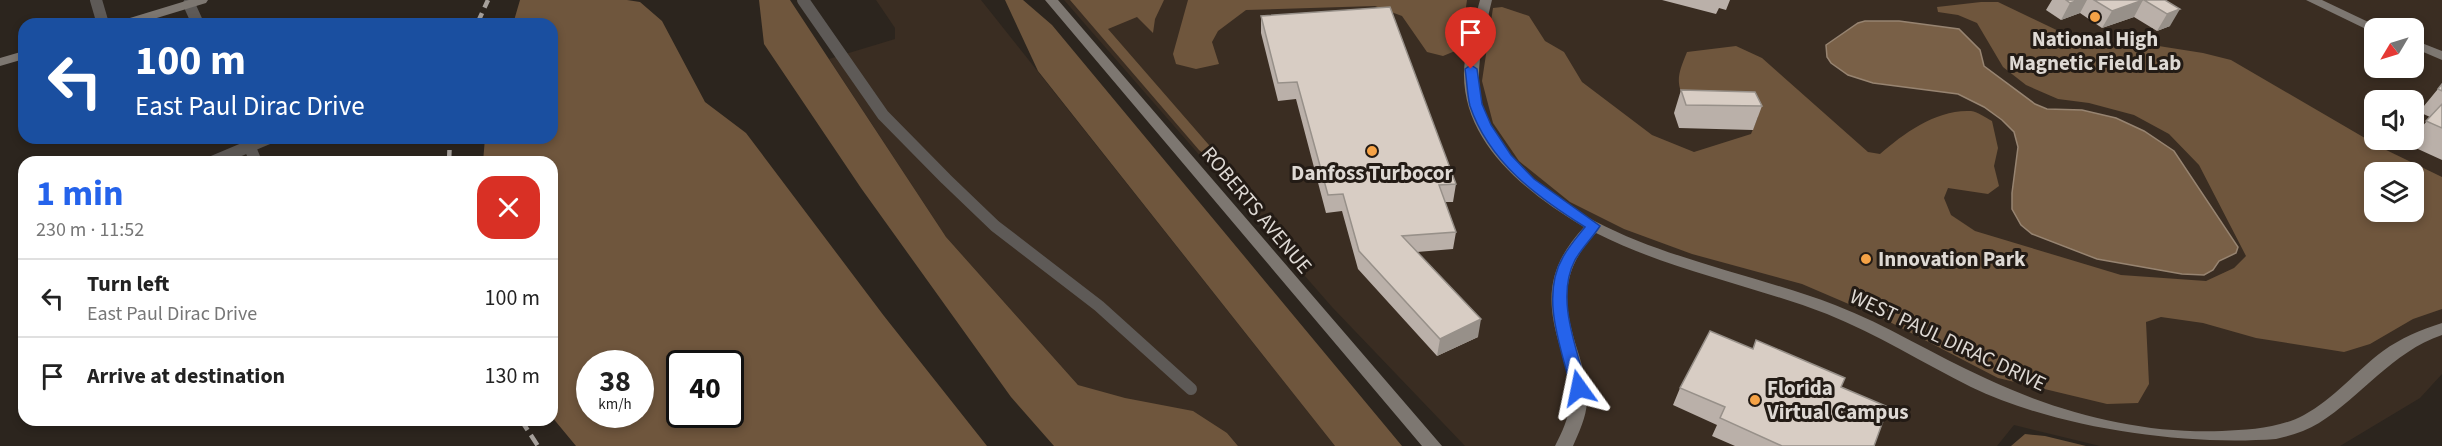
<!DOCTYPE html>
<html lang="en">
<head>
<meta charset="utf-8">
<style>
	body { margin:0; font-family:"Source Sans 3",sans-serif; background:#f6f6f6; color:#222; height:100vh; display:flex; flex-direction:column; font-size:22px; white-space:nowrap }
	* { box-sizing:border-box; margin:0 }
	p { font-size:20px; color:#767676 }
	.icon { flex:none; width:33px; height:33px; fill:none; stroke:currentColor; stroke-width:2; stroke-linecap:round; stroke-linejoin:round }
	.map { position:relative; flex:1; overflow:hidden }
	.sheet { position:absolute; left:18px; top:156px; width:540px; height:270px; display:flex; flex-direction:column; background:#fff; border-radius:18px; box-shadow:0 3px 9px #0003 }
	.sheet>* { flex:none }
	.top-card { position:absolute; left:18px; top:18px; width:540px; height:126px; border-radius:18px; box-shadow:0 3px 9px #0003; background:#1a4fa0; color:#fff; overflow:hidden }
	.needle { width:39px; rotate:232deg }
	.buttons { position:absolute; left:2364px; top:18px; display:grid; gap:12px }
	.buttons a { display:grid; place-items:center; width:60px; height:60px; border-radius:12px; background:#fff; box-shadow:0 3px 9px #0003; font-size:30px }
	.speed { position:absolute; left:576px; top:350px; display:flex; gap:12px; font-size:30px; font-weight:700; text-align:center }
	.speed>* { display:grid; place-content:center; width:78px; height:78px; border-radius:50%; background:#fff; box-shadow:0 3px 9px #0003; line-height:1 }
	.speed small { font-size:15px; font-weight:400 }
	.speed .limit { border:3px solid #111; border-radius:9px; background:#fff; color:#111 }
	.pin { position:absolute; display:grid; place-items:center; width:51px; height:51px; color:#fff; margin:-62px -26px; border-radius:50% 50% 50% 0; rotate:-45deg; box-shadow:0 0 6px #0007 }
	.pin .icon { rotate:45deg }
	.me { position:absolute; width:66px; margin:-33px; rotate:348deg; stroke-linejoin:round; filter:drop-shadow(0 0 4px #0008) }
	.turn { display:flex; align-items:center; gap:21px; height:126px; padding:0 18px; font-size:27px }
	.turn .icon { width:78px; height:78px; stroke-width:2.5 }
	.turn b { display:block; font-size:42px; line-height:51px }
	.round { display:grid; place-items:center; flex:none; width:63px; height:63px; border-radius:18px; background:#f6f6f6 }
	.headline { display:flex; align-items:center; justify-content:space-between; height:102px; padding:0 18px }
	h1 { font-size:36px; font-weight:700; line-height:45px; color:#2563eb }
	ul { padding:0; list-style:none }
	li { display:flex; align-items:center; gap:18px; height:78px; padding:0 18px; border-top:2px solid #e0e0e0 }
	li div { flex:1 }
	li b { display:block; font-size:22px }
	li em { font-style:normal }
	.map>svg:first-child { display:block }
	.built { fill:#3a2d22; fill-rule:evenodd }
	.forest { fill:#6f563d; fill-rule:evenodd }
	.water { fill:#796047; stroke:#978471; stroke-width:1.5 }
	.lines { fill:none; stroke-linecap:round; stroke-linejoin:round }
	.street { stroke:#5e5a57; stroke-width:12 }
	.secondary { fill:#7d7771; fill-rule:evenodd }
	.rail { stroke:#a6a09b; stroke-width:4.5; stroke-dasharray:12 6; stroke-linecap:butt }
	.wall { fill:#bab0a9 }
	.shaded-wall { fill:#979089 }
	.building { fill:#d8cdc4; stroke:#979089; stroke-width:1.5 }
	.route { fill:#2563eb; stroke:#184099; stroke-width:1.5 }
	.poi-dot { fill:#f5a246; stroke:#231b15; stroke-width:2 }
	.labels { text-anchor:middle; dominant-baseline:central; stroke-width:6; stroke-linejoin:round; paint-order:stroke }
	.poi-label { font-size:21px; font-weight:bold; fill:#ded9d4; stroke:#231b15 }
	.street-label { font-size:21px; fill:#ded9d4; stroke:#231b15 }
</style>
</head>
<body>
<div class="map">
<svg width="2442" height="446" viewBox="0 0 2442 446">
	<rect width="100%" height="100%" fill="#2c251e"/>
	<path class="built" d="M 876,0 L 981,0 L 1335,446 L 1238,446 L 1227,433 L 1078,385 L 946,237 L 829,59 L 895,39 L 895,28 Z
		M 1064,0 L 2442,0 L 2442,374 L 2420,398 L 2340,446 L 2100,446 L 2014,425 L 1997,446 L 1465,446 L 1332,307 ZM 2374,28 L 2414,28 L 2414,68 L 2374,68 ZM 2374,100 L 2414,100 L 2414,140 L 2374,140 ZM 2374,172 L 2414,172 L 2414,212 L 2374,212 Z"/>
	<path class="forest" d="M 520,0 L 627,0 L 640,2 L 662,21 L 705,102 L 746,133 L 884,316 L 987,446 L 576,446 L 552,417 L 552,162 L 483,162 L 485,138 L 552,138 L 552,24 L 513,24 ZM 590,363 L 640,363 L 640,414 L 590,414 ZM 680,363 L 730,363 L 730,414 L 680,414 Z
		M 759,0 L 790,0 L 946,237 L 1078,385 L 1125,398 L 1193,411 L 1227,433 L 1238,446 L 1054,446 L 1011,397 L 861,188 L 764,44 Z
		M 1005,0 L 1023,0 L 1052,25 L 1402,446 L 1335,446 L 1038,71 Z
		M 1070,0 L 1164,0 L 1155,19 L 1153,33 L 1137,17 L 1108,29 L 1215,152 L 1205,155 L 1199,150 Z
		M 1188,0 L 1467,0 L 1460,49 L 1443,56 L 1427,52 L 1402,16 L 1375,6 L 1246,10 L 1218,31 L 1212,42 L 1219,64 L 1196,69 L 1176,64 L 1173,54 Z
		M 1981,2 L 1998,2 L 2069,36 L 2104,47 L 2146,44 L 2203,53 L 2231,60 L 2382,148 L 2442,177 L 2442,309 L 2413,319 L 2370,344 L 2344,352 L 2256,338 L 2203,323 L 2161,317 L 2146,322 L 2149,384 L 2138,403 L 2107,404 L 1998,378 L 1886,320 L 1802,284 L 1692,254 L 1624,229 L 1570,202 L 1519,161 L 1493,123 L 1482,81 L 1493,8 L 1502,7 L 1529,16 L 1545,41 L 1564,52 L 1582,82 L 1652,135 L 1694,152 L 1751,134 L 1758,117 L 1748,110 L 1688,104 C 1674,84 1678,74 1687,52 L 1736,46 L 1762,58 L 1868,152 L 1880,154 C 1904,133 1937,109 1971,111 C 1978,112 1986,118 1992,121 L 1998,148 L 1994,166 L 1999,186 L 1988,194 L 1948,188 L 1944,198 L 1951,215 L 1975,231 L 2121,275 L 2206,281 L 2234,268 L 2246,256 L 2199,165 L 2169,134 L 2134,115 L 2089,103 L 2058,99 L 2026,85 L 2003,67 L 1977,23 L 1958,15 L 1938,12 L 1937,7 ZM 2374,172 L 2414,172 L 2414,212 L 2374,212 Z
		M 2025,434 L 2045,436 L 2086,446 L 2011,446 Z"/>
	<path class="water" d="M 1865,21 L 1899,21 L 1959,29 L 1980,50 L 1984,66 L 2035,104 L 2047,109 L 2082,110 L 2116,118 L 2144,131 L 2174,151 L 2238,247 L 2236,253 L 2219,261 L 2213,270 L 2204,275 L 2182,274 L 2097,259 L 2032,234 L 2021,225 L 2012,209 L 2012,193 L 2018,147 L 2014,132 L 2002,120 L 1984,107 L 1958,94 L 1873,83 L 1848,75 L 1831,63 L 1827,57 L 1826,45 L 1858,23 Z"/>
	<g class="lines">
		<path class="street" d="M 96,0 L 103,24
			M 803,0 L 883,115 L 946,179 L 995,226 L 1099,306 L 1191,389
			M 189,4 L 198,24
			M 246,138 L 256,162
			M 212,162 L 269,138"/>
		<path class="secondary" d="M 189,0 L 208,0 L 206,3 L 137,24 L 118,24 L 120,21 Z
			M 1045,0 L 1058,0 L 1442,446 L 1422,446 Z
			M 1480,0 L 1492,0 C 1476,66 1466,106 1516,162 C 1595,249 1730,265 1835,305 C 1887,325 1934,355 1985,378 C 2059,413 2141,434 2222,431 C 2249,430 2280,428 2304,415 C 2334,399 2356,371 2383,351 C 2401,338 2420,330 2442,323 L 2442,335 C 2392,352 2362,396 2319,423 C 2306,431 2290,436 2276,439 C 2182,446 2056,428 1971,387 C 1923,363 1877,334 1827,314 C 1751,285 1669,270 1596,233 C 1559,272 1563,304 1578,352 C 1583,368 1588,386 1587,402 C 1586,418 1579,432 1573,446 L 1555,446 C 1562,432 1569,418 1570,402 C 1571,384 1565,365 1560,347 C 1545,298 1548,266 1584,227 C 1529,194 1462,144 1464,71 C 1465,47 1474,23 1480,0 Z
			M 2306,0 L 2322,0 L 2381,28 L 2374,28 L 2374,32 L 2370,31 Z
			M 2414,40 L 2442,51 L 2442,60 L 2414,48 Z
			M 24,51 L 24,59 L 0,66 L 0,58 Z"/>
		<path class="rail" d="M 477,24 L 488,0
			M 449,162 L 450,138
			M 521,420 L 538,446"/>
	</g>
	<path class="wall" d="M 1662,0 L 1730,0 L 1726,10 L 1719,8 L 1716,14 Z
		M 2052,0 L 2165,0 L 2170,26 L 2157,31 L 2134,17 L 2102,28 L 2080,13 L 2061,20 L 2046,10 Z
		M 1261,16 L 1456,184 L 1453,202 L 1445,202 L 1456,232 L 1453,249 L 1417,252 L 1478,337 L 1437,356 L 1358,269 L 1342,211 L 1326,213 L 1296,99 L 1278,101 L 1261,33 Z
		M 2442,84 L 2442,160 L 2407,144 L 2411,140 L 2414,140 L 2414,137 L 2430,117 L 2419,112 Z
		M 1681,90 L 1762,106 L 1753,130 L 1679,128 L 1674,113 Z
		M 1841,387 L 1874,446 L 1735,446 L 1712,436 L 1717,425 L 1673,405 L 1680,388 Z"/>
	<path class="shaded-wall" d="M 2079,0 L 2087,0 L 2080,13 L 2061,20 L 2070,3 Z
		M 2143,0 L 2134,17 L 2102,28 L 2112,11 Z
		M 2180,9 L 2170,26 L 2157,31 L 2167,14 Z
		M 1481,319 L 1478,337 L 1437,356 L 1440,339 Z"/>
	<path class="building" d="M 2066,0 L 2079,0 L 2070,3 Z
		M 2094,0 L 2143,0 L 2112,11 Z
		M 2144,0 L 2165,0 L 2180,9 L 2167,14 Z
		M 1390,7 L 1456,184 L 1439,185 L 1456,232 L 1402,236 L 1481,319 L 1440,339 L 1359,251 L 1343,194 L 1328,195 L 1297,82 L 1278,83 L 1261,16 Z
		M 2442,84 L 2442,91 L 2438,89 Z
		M 1681,90 L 1755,92 L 1762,106 L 1686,105 Z
		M 2442,104 L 2442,128 L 2426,121 Z
		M 1710,331 L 1753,349 L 1756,340 L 1845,378 L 1841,387 L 1888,407 L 1874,446 L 1782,446 L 1720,418 L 1725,407 L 1680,388 Z"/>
	<path class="route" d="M 1471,65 L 1477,69 L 1482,104 L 1491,125 L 1511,155 L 1534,179 L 1600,226 C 1593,237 1582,248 1575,260 C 1555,298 1577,349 1587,388 L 1584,392 L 1573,392 L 1571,388 C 1561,347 1540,296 1563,257 C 1569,246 1578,236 1585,227 C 1537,197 1489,162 1470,106 C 1467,94 1467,81 1465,69 Z"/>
	<g class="poi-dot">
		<circle cx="2095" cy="17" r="6"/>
		<circle cx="1372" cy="151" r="6"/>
		<circle cx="1866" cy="259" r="6"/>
		<circle cx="1755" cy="400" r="6"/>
	</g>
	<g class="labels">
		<g class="poi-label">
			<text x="2095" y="39">National High<tspan x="2095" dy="24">Magnetic Field Lab</tspan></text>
			<text x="1372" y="173">Danfoss Turbocor</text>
			<text x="1878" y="259" text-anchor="start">Innovation Park</text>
			<text x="1767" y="388" text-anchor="start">Florida<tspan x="1767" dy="24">Virtual Campus</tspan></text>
		</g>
		<g class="street-label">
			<text transform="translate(1257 210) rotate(50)">ROBERTS AVENUE</text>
			<text transform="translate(1948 340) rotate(25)">WEST PAUL DIRAC DRIVE</text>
		</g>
	</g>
</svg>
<div class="buttons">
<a><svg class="needle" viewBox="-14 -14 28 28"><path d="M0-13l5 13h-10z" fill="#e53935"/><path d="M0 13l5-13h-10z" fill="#767676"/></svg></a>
<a><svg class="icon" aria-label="sound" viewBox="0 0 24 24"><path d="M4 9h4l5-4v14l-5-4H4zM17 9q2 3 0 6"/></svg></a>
<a><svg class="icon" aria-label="layers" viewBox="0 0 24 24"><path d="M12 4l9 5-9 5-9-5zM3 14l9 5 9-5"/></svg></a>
</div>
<div class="speed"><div>38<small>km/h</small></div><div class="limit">40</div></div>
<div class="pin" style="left:1471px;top:69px;background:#d93025"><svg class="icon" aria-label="arrive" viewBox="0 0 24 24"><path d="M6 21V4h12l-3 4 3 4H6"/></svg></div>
<svg class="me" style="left:1579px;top:388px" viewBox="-20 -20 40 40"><path d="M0-17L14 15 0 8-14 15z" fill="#2563eb" stroke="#fff" stroke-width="4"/></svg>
<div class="top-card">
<div class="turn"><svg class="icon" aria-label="left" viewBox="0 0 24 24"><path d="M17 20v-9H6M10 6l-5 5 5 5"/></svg><div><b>100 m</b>East Paul Dirac Drive</div></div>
</div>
<section class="sheet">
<div class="headline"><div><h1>1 min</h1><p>230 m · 11:52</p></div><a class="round" style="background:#d93025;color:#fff"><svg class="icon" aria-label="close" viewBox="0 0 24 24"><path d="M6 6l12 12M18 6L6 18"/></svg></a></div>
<ul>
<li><svg class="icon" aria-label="left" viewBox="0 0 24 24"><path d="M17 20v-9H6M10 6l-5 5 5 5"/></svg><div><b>Turn left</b><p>East Paul Dirac Drive</p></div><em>100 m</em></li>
<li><svg class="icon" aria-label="arrive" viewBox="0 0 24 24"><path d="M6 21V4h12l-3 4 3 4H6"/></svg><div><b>Arrive at destination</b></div><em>130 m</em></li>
</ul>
</section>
</div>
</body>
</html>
